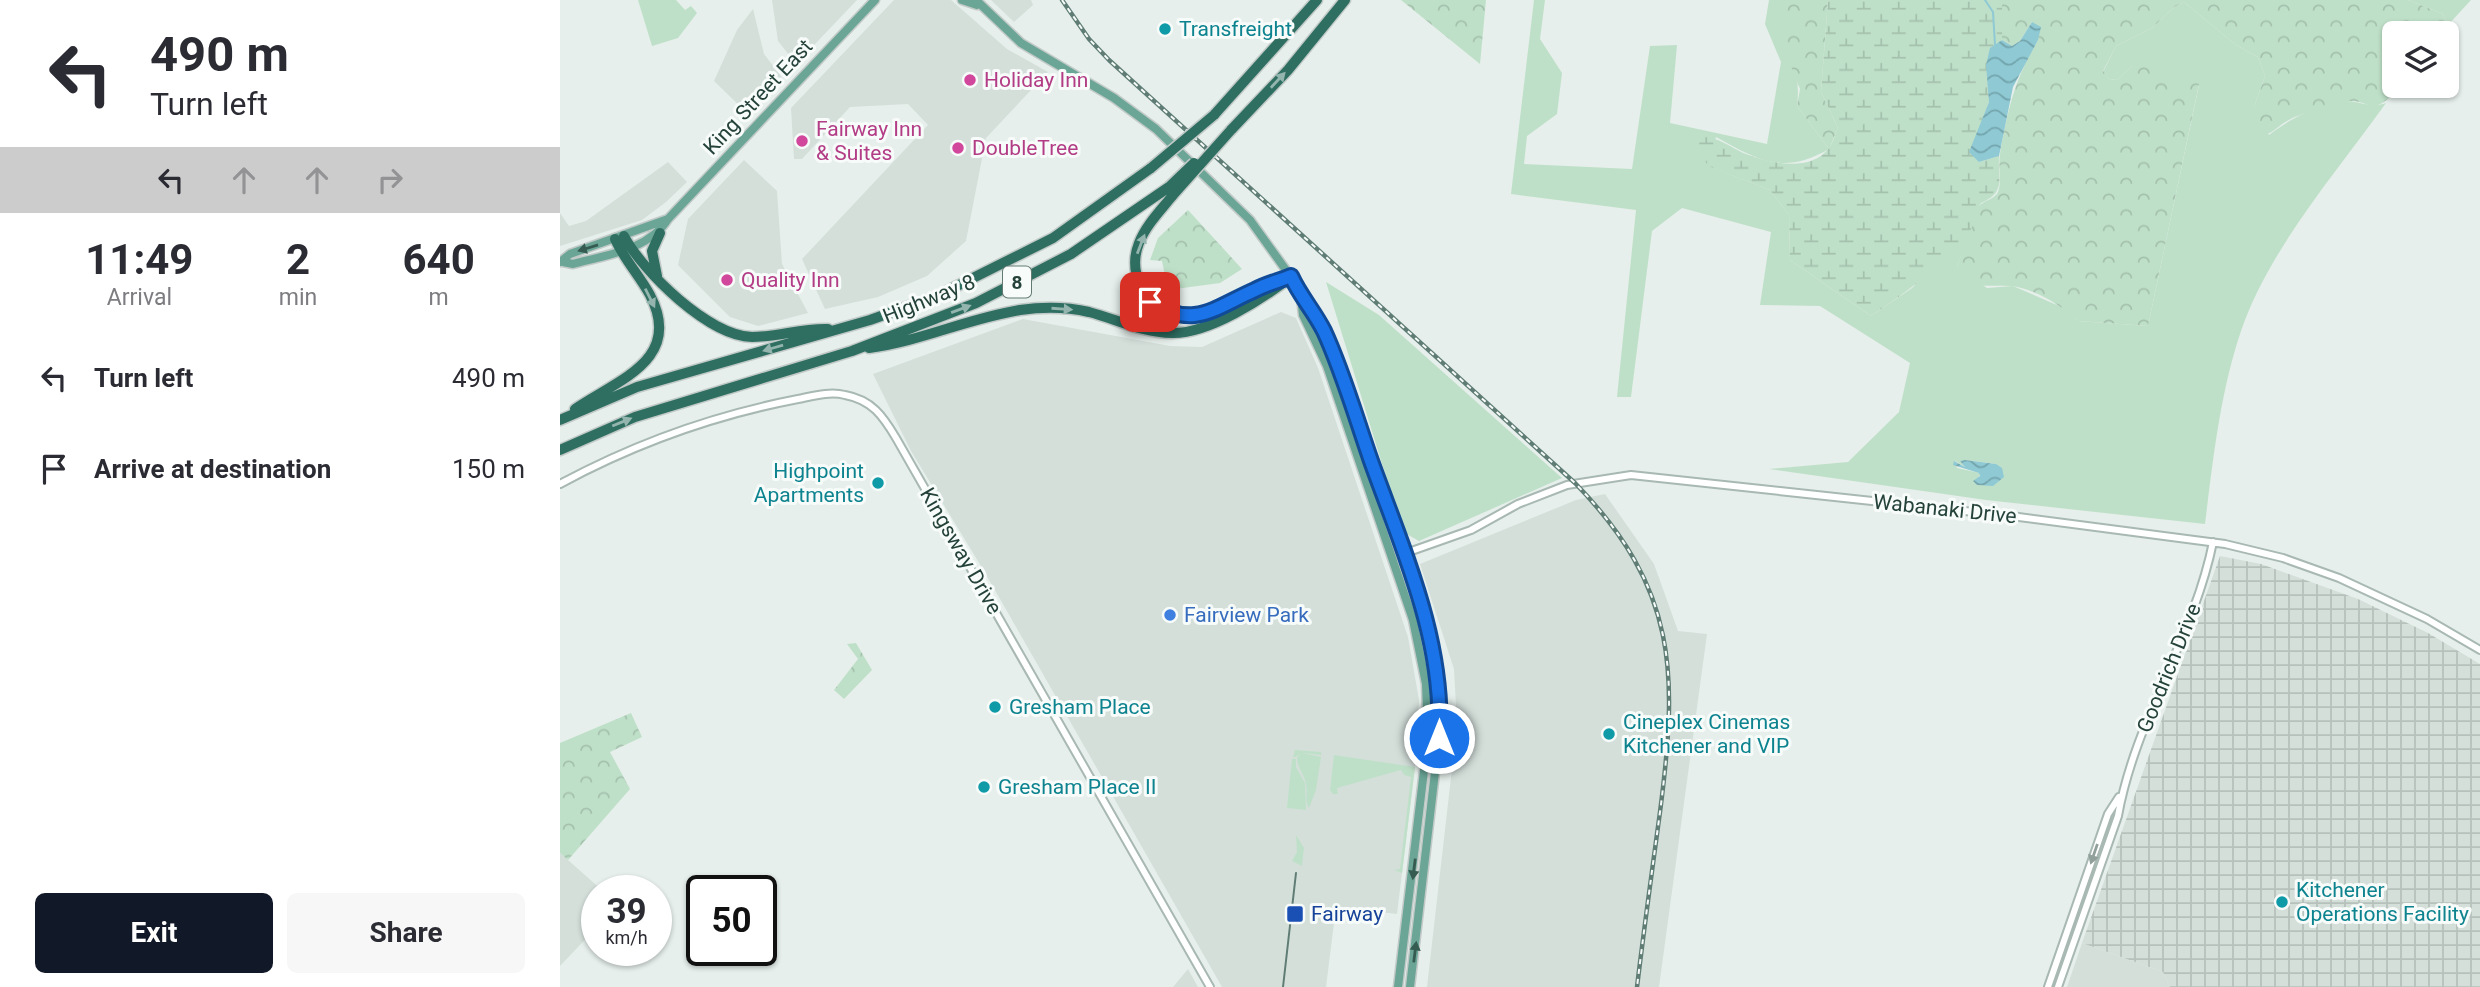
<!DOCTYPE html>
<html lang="en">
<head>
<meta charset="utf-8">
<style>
	body { margin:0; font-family:Roboto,sans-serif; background:#f7f7f7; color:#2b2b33; height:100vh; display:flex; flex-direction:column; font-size:26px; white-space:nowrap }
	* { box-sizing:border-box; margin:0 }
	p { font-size:23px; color:#7c7c81 }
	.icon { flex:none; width:38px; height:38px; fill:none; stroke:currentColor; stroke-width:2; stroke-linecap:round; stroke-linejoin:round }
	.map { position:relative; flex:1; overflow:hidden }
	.drawer { display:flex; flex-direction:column; background:#fff; width:560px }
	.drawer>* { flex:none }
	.top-card { background:#fff; color:#2b2b33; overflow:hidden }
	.tools { position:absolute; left:1822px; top:21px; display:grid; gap:14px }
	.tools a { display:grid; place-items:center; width:77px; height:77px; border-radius:10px; background:#fff; box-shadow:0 2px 5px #0004; font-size:35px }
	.speed { position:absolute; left:21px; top:875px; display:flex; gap:14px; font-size:35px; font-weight:700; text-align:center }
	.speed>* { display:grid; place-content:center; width:91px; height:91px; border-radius:50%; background:#fff; box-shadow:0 2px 5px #0004; line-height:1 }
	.speed small { font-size:18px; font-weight:400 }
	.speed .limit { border:4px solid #111; border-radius:10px; background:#fff; color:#111 }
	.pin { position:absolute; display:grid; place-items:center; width:60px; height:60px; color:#fff; margin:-30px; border-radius:14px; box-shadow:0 4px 10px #0006 }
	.me { position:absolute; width:77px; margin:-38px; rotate:0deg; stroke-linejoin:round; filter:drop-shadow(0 0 5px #0008) }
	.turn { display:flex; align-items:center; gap:24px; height:147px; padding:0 35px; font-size:32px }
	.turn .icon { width:91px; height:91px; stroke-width:2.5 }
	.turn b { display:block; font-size:49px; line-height:60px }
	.lanes { display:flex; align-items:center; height:66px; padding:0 35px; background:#0003; justify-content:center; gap:35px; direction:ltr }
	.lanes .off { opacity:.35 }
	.eta { display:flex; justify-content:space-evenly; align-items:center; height:119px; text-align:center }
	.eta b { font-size:42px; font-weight:700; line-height:49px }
	.action { display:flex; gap:14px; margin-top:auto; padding:14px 35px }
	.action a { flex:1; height:80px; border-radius:10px; background:#111827; color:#fff; font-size:28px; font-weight:700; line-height:80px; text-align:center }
	.action a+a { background:#f7f7f7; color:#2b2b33 }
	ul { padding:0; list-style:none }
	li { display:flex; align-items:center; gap:21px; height:91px; padding:0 35px }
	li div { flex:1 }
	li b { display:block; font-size:26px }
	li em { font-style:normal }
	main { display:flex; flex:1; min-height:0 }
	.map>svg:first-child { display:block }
	.built { fill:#d4dfda }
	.industrial { fill:url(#industrial-grid) }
	.grass { fill:#bfe0c8; fill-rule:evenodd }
	.forest { fill:url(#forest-crowns) }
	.wetland { fill:url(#wetland-marsh) }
	.water { fill:url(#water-waves) }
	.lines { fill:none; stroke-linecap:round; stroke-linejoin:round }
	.stream { stroke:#8ec9d4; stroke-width:2 }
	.minor-casing { stroke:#a8b8b2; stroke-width:10 }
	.major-casing { stroke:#c2cac8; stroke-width:11 }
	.highway-casing { stroke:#c2cac8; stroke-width:13 }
	.minor { stroke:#fff; stroke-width:6 }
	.major { stroke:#6aa596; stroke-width:8 }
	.highway { stroke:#2f6f62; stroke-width:10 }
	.tram { stroke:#5f7d75; stroke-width:2 }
	.rail-casing { stroke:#5f7d75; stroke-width:4.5 }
	.rail { stroke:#f7fbf9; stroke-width:2; stroke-dasharray:5; stroke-linecap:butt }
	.highway-bridge-casing { stroke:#c2cac8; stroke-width:13; stroke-linecap:butt }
	.highway-bridge { stroke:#2f6f62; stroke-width:10 }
	.oneway { fill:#93b5ae }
	.oneway2 { fill:#365b51 }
	.oneway3 { fill:#92a09c }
	.route-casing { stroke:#114b97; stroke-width:18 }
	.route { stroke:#1a73e8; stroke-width:12 }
	.culture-dot { fill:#0f9aa8; stroke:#f7fbf9; stroke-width:2.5 }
	.hotel-dot { fill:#d1479c; stroke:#f7fbf9; stroke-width:2.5 }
	.shop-dot { fill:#3f7fe0; stroke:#f7fbf9; stroke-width:2.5 }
	.transit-dot { fill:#1a4fb4; stroke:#f7fbf9; stroke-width:2.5 }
	.labels { text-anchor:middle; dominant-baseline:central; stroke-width:6; stroke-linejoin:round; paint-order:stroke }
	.shield { fill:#f7fbf9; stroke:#637a73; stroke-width:2 }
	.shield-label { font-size:19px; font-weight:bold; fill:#24423a }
	.culture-label { font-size:21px; fill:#0d838f; stroke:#f7fbf9; text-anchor:start }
	.hotel-label { font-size:21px; fill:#b23c85; stroke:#f7fbf9; text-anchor:start }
	.street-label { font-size:21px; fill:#24423a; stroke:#f7fbf9 }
	.shop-label { font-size:21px; fill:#366cbe; stroke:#f7fbf9; text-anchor:start }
	.transit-label { font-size:21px; fill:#164399; stroke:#f7fbf9; text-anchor:start }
</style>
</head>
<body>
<main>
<section class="drawer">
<div class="top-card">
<div class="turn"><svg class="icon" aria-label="left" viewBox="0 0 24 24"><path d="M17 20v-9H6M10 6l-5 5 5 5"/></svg><div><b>490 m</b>Turn left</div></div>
<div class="lanes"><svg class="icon" aria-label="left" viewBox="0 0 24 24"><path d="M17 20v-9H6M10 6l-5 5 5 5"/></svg><svg class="icon off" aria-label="ahead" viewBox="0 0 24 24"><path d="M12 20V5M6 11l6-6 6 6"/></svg><svg class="icon off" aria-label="ahead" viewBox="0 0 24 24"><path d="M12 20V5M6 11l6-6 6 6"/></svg><svg class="icon off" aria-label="right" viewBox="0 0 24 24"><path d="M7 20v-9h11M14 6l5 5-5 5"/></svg></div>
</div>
<div class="eta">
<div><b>11:49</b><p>Arrival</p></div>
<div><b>2</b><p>min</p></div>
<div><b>640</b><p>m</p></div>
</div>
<ul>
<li><svg class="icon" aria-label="left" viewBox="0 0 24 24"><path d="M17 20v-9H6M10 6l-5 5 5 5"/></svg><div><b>Turn left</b></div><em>490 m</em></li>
<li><svg class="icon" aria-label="arrive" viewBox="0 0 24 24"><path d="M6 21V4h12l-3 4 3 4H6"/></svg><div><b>Arrive at destination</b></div><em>150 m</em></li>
</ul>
<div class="action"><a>Exit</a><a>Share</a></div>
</section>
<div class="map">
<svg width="1920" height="987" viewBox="0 0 1920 987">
	<defs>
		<pattern id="industrial-grid" width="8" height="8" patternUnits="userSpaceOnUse" patternTransform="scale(1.75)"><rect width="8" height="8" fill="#d4dfda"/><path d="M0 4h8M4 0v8" fill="none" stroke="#b6c1bc"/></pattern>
		<pattern id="forest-crowns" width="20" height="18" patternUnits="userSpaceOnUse" patternTransform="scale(1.75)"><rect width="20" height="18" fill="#bfe0c8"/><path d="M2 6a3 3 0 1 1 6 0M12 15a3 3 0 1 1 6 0" fill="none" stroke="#a4c1ad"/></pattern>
		<pattern id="wetland-marsh" width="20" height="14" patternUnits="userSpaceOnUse" patternTransform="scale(1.75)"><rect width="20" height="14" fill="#bfe0c8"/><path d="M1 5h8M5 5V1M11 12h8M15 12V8" fill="none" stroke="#a4c1ad"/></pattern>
		<pattern id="water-waves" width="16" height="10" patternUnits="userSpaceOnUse" patternTransform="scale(1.75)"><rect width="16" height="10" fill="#8ec9d4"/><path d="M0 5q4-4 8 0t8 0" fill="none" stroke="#74a5ad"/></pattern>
	</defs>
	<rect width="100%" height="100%" fill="#e6efeb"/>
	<path class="built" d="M 212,0 L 297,0 L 236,64 L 218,41 Z
		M 334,0 L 391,0 L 447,49 L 488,72 L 426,138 L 406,241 L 367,276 L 318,297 L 265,309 L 242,259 L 368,125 L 348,104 L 290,107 L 242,159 L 234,159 L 231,108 Z
		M 431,0 L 471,0 L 473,5 L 454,22 Z
		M 193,9 L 204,54 L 224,80 L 190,116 L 154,81 L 177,30 Z
		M 184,160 L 217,191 L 222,264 L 248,313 L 198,326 L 170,317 L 118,265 L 128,219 Z
		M 108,162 L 127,182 L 106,202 L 82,220 L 0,246 L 0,213 L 9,226 L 26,221 Z
		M 721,312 L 736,318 L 758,368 L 848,637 L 859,700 L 855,767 L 837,914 L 776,907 L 766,987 L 662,987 L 424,571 L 351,451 L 313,374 L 463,319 L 610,346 L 642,347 Z
		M 1045,494 L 1094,564 L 1118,631 L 1147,634 L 1099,987 L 867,987 L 897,725 L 894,669 L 860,564 L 1016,500 Z
		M 0,853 L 43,891 L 37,891 L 37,927 L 0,966 Z
		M 1522,943 L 1603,972 L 1610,987 L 1507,987 Z
		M 628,969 L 638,987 L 613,987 Z"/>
	<path class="industrial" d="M 1660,556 L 1701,564 L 1798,599 L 1868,633 L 1920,664 L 1920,987 L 1610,987 L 1603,972 L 1522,943 Z"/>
	<path class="grass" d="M 78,0 L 116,0 L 125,10 L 131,6 L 137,13 L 118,38 L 92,46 Z
		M 974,0 L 985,0 L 980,39 L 1002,73 L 997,114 L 967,136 L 964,164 L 1072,169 L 1090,46 L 1117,45 L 1110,123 L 1207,144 L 1221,62 L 1205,24 L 1209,0 L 1227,0 C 1226,35 1242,72 1237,106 L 1269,149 C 1224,175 1199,161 1156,137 L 1149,166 L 1210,190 L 1229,215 L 1230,260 L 1311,316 L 1352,288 L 1411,229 L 1397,267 L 1427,288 L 1453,286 L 1506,309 L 1518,321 L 1588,326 L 1639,85 L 1572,66 L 1557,80 L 1549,79 L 1543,72 L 1556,46 L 1592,28 L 1614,7 L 1624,2 L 1676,45 L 1698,57 L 1705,76 L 1694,107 L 1709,135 C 1726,121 1764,100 1787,101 C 1801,102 1812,108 1826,103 C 1776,173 1709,249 1681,331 C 1660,393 1653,460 1645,524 L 1426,500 L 1209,469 L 1288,462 L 1339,412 L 1350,363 L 1260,306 L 1200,305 L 1211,232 L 1122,208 L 1092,231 L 1071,397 L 1057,397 L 1076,210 L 951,194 ZM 1405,460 L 1436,464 L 1417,485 L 1420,473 L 1397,468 L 1395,461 L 1405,467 L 1401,462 Z
		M 1848,0 L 1911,0 L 1888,25 L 1883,14 Z
		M 766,282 L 819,315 L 1002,478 L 859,541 L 843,532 Z
		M 735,750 L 761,752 L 761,755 L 742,753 L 761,757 L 756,790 L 749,808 C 744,800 748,794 746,785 C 745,774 737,769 737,757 L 741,754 L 733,758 Z
		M 774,755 L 855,767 L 842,873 L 834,870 L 840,869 L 851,777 L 844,775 L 841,770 L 777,788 L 778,794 L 773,794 L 770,790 Z
		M 732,759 L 736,759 L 736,767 L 745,783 L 746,810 L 727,808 Z
		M 736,835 L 744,848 L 742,866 L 732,861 L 737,852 Z"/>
	<path class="forest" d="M 841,0 L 926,0 L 920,64 Z
		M 1227,0 L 1268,0 L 1261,92 L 1278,128 L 1269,149 L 1237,106 L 1240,89 L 1226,54 Z
		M 1442,0 L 1848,0 L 1883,14 L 1888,25 L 1882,33 L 1834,33 L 1834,86 L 1840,86 C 1809,124 1810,93 1779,103 C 1762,108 1743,112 1727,121 C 1716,127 1713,135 1699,135 L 1691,126 L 1694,107 L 1705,76 L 1698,57 L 1676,45 L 1624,2 L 1614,7 L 1592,28 L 1556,46 L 1543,71 L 1549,79 L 1557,80 L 1572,66 L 1584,62 L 1639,84 L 1588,326 L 1518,321 C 1503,306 1473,288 1451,286 C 1431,285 1417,288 1397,279 L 1397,267 L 1417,208 C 1423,200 1434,200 1438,192 C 1442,182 1438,165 1440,154 C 1447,111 1456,76 1478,40 L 1472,22 L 1460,41 L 1452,46 L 1442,40 Z
		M 628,210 L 682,269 L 660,283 L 608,290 L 602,261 L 590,260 L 598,238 Z
		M 296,643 L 312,670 L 284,699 L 274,690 L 298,659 L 287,644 Z
		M 71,713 L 82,737 L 50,752 L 70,789 L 8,860 L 0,853 L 0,743 Z"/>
	<path class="wetland" d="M 1268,0 L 1442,0 L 1442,40 L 1430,49 L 1429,102 L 1417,136 L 1419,162 L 1439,156 C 1438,180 1446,192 1421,203 C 1415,211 1416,220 1411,229 C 1396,258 1339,297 1311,316 L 1230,260 L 1229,215 L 1210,190 L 1148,166 L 1136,144 L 1141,137 C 1160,137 1169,147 1186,154 C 1210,163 1250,173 1269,148 C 1273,143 1275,134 1278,128 L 1261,92 Z"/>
	<path class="water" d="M 1472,22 L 1481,27 L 1478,40 L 1453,87 L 1439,156 L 1419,162 L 1409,152 L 1429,102 L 1426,65 L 1430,48 L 1442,40 L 1452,46 L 1460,41 Z
		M 1405,460 L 1436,464 L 1442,468 L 1444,477 L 1433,486 L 1417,485 L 1413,481 L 1420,476 L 1419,473 L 1393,465 L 1394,461 L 1405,467 L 1400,461 Z"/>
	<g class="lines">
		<path class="stream" d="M 1425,0 L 1433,12 L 1435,45"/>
		<defs>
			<path id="minor" d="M 0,484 C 74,444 155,415 238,399 C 253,396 270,391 285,395 C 312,400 323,416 336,438 L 650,987
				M 843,554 L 911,530 L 958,504 L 1007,485 L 1071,475 L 1451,516 L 1665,544 L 1723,558 L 1779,578 L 1867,619 L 1920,650
				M 1488,987 L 1548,814 L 1559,797
				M 1498,987 L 1558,816 C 1575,720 1634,637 1653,542"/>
			<path id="major" d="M 402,0 L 417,5
				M 416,0 L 461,43 L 554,98 L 596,129 L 690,220 L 731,277 L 741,297 L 743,315 L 767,366 L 853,620 L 866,684 L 868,737 L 838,987
				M 0,262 L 10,254 L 108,219
				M 3,262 L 13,264 C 46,255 89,250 108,219 L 315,0
				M 741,297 C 775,333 787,392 803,438 C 824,499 844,560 867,620 C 875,659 881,698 879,738 L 850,987"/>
			<path id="highway" d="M 654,115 L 757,0
				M 671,130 L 728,70 L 785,0
				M 613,195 C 601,210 586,225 579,243 C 562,286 604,327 647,314 C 672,307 695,289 720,280
				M 64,236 C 83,272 149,336 192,337 C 218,337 242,328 268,329
				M 97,276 L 92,251 L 100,233
				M 309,348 C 361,341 409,318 460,310 C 482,307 507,307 529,312 C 556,319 583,333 612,333 C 649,334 702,299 731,277
				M 15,409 C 57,380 124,360 90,295 C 79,275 64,259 55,239
				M 0,420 L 77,387 L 310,320 L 377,296 L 493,238 L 591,168
				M 0,450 L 75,417 L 292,351 L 416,303 L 511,254 L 609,187"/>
		</defs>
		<use href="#minor" class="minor-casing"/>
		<use href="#major" class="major-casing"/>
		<use href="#highway" class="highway-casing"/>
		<use href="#minor" class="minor"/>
		<use href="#major" class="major"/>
		<use href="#highway" class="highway"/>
		<path class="tram" d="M 723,987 L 736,873"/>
		<defs>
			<path id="rail" d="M 502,0 L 529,39 L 549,60 L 1015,483 C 1118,589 1118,673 1100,812 C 1092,871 1084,929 1077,987"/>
		</defs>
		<use href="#rail" class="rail-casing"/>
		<use href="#rail" class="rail"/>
		<defs>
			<path id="highway-bridge" d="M 591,168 L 654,115
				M 609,187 L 634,163
				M 613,195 L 671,130"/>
		</defs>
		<use href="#highway-bridge" class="highway-bridge-casing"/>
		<use href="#highway-bridge" class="highway-bridge"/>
	</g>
	<defs><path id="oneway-solid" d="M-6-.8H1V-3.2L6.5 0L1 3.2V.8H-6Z" transform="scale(1.75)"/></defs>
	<g class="oneway">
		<use href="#oneway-solid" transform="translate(718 80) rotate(-47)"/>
		<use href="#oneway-solid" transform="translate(581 244) rotate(-69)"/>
		<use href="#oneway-solid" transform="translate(90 298) rotate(63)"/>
		<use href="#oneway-solid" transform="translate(401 309) rotate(-20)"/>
		<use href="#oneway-solid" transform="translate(502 309) rotate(4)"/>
		<use href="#oneway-solid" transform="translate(213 348) rotate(164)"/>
		<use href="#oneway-solid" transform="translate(62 422) rotate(-22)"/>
	</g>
	<g class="oneway2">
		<use href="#oneway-solid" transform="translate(28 248) rotate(163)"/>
		<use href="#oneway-solid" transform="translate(854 869) rotate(97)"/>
		<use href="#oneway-solid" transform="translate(855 952) rotate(-83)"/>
	</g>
	<use class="oneway3" href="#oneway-solid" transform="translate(1534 854) rotate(109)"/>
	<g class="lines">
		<defs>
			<path id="route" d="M 590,302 C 634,330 654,308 695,290 C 706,284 719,281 731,276 C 740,296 754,311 764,331 C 783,372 796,418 811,461 C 843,550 885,642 879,738"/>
		</defs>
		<use href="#route" class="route-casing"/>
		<use href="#route" class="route"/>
	</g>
	<g class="culture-dot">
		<circle cx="605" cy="29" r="7"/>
		<circle cx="318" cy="483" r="7"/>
		<circle cx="435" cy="707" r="7"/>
		<circle cx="1049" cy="734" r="7"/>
		<circle cx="424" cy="787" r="7"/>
		<circle cx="1722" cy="902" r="7"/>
	</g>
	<g class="hotel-dot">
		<circle cx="410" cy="80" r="7"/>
		<circle cx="242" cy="141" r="7"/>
		<circle cx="398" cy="148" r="7"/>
		<circle cx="167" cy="280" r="7"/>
	</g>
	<circle class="shop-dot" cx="610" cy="615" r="7"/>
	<rect class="transit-dot" x="726" y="905" width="18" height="18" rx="3.5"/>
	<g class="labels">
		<rect class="shield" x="443" y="266.5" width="28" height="31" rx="5"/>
		<g class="shield-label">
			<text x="457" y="282">8</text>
		</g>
		<g class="culture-label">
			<text x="619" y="29">Transfreight</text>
			<text x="304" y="471" text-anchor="end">Highpoint<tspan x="304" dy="24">Apartments</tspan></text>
			<text x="449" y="707">Gresham Place</text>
			<text x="1063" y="722">Cineplex Cinemas<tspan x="1063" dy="24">Kitchener and VIP</tspan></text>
			<text x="438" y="787">Gresham Place II</text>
			<text x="1736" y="890">Kitchener<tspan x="1736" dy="24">Operations Facility</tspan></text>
		</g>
		<g class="hotel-label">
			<text x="424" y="80">Holiday Inn</text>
			<text x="256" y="129">Fairway Inn<tspan x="256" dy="24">&amp; Suites</tspan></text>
			<text x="412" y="148">DoubleTree</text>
			<text x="181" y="280">Quality Inn</text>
		</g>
		<g class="street-label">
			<text transform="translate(198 97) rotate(-47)">King Street East</text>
			<text transform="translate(369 299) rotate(-22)">Highway 8</text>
			<text transform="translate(1385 509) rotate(6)">Wabanaki Drive</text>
			<text transform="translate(401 551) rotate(60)">Kingsway Drive</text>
			<text transform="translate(1609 668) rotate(-68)">Goodrich Drive</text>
		</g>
		<g class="shop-label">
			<text x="624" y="615">Fairview Park</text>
		</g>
		<g class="transit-label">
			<text x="751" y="914">Fairway</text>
		</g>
	</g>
</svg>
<div class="tools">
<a><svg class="icon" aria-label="layers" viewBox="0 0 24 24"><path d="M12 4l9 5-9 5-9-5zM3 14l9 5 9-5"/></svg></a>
</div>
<div class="speed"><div>39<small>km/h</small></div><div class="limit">50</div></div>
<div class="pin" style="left:590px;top:302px;background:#d93025"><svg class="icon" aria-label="arrive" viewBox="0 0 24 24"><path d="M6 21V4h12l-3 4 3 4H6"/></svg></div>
<svg class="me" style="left:879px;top:738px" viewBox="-20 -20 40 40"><circle r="17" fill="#1a73e8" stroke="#fff" stroke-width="3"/><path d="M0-11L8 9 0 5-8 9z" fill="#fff"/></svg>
</div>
</main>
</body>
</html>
